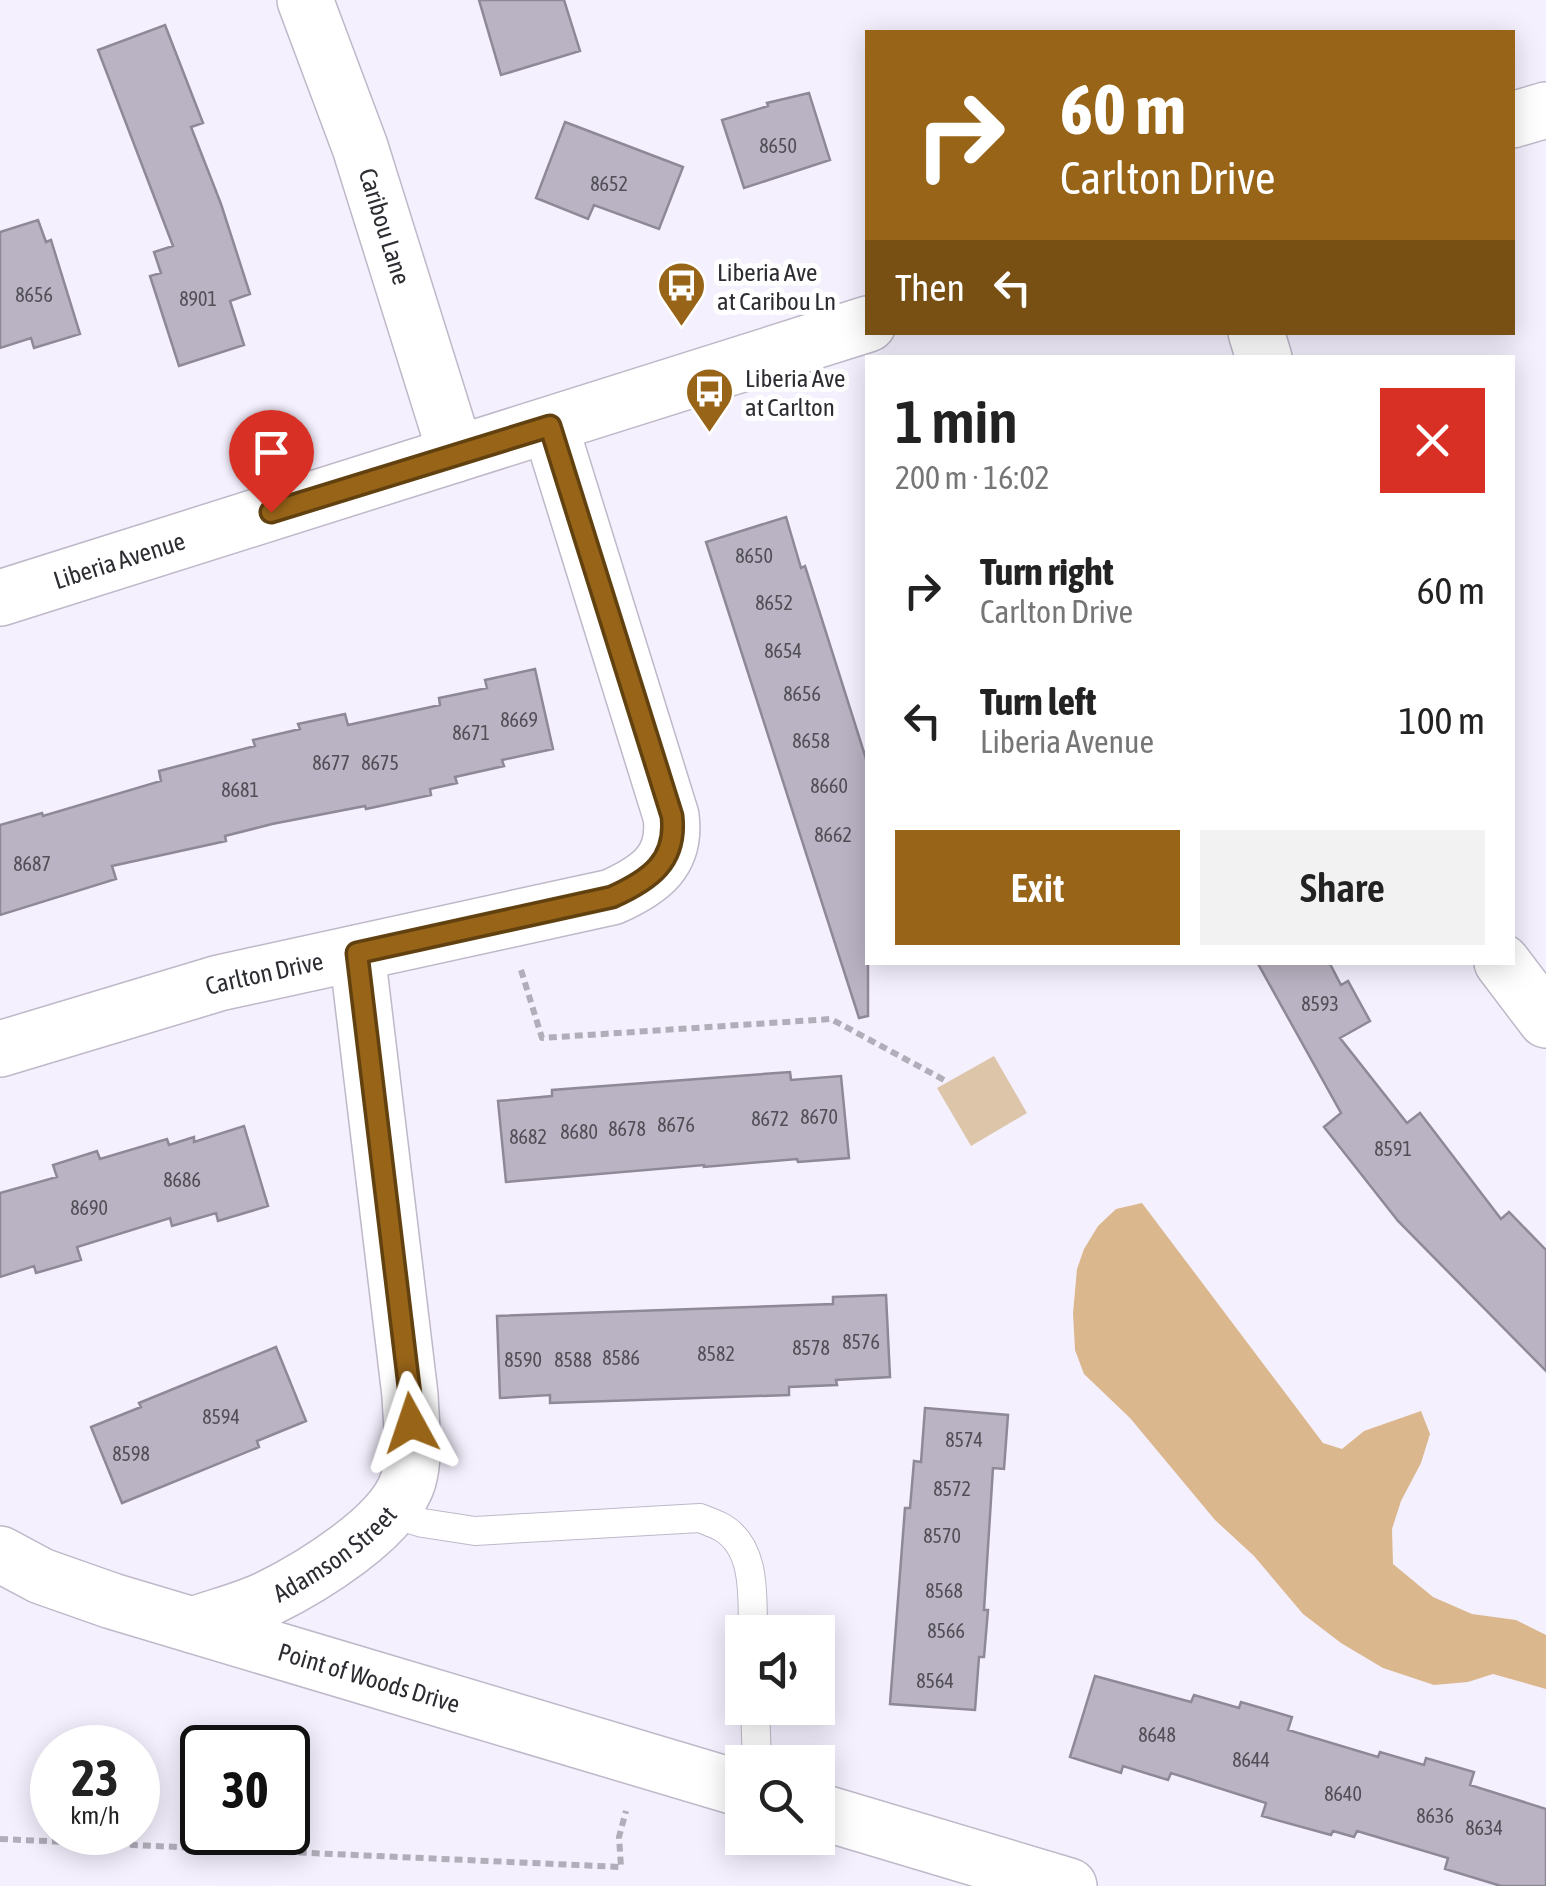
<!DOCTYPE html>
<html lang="en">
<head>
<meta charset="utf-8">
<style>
	body { margin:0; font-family:"Asap Condensed",sans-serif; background:#f2f2f2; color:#222; height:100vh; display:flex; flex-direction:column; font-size:38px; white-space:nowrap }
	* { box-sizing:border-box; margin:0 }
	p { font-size:32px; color:#767676 }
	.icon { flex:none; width:55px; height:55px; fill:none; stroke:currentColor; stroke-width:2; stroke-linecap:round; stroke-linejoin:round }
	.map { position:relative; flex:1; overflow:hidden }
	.side { position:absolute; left:865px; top:355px; width:650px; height:610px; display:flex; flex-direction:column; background:#fff; border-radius:0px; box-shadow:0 5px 25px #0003 }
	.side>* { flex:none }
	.guide { position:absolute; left:865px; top:30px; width:650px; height:305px; border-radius:0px; box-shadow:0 5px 25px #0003; background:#976418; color:#fff; overflow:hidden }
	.fabs { position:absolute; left:725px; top:1615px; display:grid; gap:20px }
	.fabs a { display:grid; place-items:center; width:110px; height:110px; border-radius:0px; background:#fff; box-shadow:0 5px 25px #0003; font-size:50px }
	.speed { position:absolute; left:30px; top:1725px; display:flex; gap:20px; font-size:50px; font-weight:700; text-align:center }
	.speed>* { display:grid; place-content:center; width:130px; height:130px; border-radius:50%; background:#fff; box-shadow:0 5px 25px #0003; line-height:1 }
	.speed small { font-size:25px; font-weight:400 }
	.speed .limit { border:5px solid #111; border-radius:15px; background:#fff; color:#111 }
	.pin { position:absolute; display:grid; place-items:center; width:85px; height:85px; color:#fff; margin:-102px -42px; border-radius:50% 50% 50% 0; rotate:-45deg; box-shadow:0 0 10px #0007 }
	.pin .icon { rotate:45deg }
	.me { position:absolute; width:110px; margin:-55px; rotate:355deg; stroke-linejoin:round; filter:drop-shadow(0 0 8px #0008) }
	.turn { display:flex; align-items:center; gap:35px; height:210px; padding:0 30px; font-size:45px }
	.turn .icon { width:130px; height:130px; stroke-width:2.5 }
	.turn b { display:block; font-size:70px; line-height:85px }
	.then { display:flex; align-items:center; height:95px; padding:0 30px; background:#0003; gap:20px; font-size:38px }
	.round { display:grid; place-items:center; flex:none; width:105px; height:105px; border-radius:0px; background:#f2f2f2 }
	.head { display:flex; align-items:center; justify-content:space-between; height:170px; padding:0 30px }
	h1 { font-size:60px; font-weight:600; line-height:75px }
	.primary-button { display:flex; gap:20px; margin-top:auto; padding:20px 30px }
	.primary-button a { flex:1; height:115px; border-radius:0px; background:#976418; color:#fff; font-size:40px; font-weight:600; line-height:115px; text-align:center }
	.primary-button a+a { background:#f2f2f2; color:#222 }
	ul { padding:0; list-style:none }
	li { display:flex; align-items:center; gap:30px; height:130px; padding:0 30px }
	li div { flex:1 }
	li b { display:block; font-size:38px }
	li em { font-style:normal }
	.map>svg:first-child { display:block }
	.green { fill:#ddc5aa }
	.forest { fill:#dab78d }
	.building { fill:#bab3c4; stroke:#8e8897; stroke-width:2.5 }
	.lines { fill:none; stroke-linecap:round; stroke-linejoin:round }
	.lane-casing { stroke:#beb8c9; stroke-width:30 }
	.street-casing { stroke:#beb8c9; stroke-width:58 }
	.secondary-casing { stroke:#beb8c9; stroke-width:58 }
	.path { stroke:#b1adb9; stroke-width:6; stroke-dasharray:8 5; stroke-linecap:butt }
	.lane { stroke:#fff; stroke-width:28 }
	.street { stroke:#fff; stroke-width:55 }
	.secondary { stroke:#fff; stroke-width:55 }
	.route-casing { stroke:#624110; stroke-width:25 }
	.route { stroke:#976418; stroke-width:18 }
	.labels { text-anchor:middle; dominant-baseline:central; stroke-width:10; stroke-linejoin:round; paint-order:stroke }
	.number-label { font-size:20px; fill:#514e56 }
	.street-label { font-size:25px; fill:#2e2c32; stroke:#fff }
	.poi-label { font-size:25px; fill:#2e2c32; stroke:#fff; text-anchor:start }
</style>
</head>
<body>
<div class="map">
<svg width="1546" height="1886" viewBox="0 0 1546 1886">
	<rect width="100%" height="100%" fill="#f5f0fe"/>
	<path class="green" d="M 994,1056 L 1027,1113 L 971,1146 L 937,1088 Z"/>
	<path class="forest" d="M 1142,1203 L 1323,1443 L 1342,1449 L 1364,1431 L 1421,1411 L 1430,1434 L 1421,1463 L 1401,1501 L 1392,1529 L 1393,1564 L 1433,1597 L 1472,1614 L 1516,1620 L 1546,1635 L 1546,1689 L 1493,1674 L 1468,1682 L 1434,1685 L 1383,1668 L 1341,1643 L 1303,1614 L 1254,1556 L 1215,1520 L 1130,1418 L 1084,1374 L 1075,1350 L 1073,1313 L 1077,1269 L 1084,1249 L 1098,1226 L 1116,1209 Z"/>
	<path class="building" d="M 479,0 L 564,0 L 580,51 L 501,75 Z
		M 165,25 L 203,123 L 191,127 L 221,204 L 250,294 L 230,301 L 244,345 L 179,366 L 150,276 L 161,273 L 154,252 L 173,246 L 98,50 Z
		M 809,93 L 830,160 L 744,188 L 722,120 L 768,106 L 767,103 Z
		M 565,122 L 683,167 L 659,229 L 594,205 L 588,219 L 536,198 Z
		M 38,220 L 46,242 L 51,240 L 80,334 L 34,348 L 31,338 L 0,348 L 0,232 Z
		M 786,517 L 801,568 L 805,566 L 868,765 L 868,1016 L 859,1018 L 706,542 Z
		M 535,669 L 553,749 L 502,760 L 504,766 L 455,777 L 457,783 L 430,789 L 431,795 L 366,809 L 365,806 L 272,824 L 225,836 L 226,841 L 112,866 L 116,879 L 0,915 L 0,825 L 42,813 L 43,816 L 161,781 L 159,771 L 255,746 L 253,740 L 300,729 L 298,724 L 345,714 L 348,725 L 440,705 L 439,698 L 487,688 L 485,680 Z
		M 1257,962 L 1329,962 L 1341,985 L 1348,981 L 1370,1021 L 1340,1038 L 1407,1123 L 1420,1113 L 1501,1219 L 1509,1212 L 1546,1250 L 1546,1371 L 1398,1221 L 1324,1127 L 1341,1113 Z
		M 790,1072 L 791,1080 L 841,1076 L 849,1158 L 798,1162 L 797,1159 L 704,1167 L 704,1165 L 506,1182 L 498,1101 L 552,1096 L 552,1090 Z
		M 244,1126 L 268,1206 L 218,1221 L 216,1213 L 172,1226 L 170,1218 L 77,1247 L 81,1260 L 36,1273 L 34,1266 L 0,1277 L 0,1193 L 57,1177 L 53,1165 L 97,1151 L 100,1159 L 167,1139 L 169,1145 L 194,1137 L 194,1142 Z
		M 886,1295 L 890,1377 L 836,1380 L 837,1385 L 789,1387 L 789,1395 L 550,1403 L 550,1395 L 500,1398 L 497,1316 L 833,1304 L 833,1297 Z
		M 276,1347 L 306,1421 L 257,1441 L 259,1447 L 122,1503 L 91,1427 L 141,1407 L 139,1403 Z
		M 925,1408 L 1008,1415 L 1004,1469 L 993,1468 L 984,1610 L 988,1610 L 984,1657 L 979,1657 L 975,1710 L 890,1704 L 905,1508 L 910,1508 L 914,1461 L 921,1462 Z
		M 1095,1676 L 1191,1702 L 1194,1695 L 1239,1708 L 1241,1702 L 1292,1717 L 1288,1730 L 1378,1757 L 1380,1752 L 1424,1765 L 1426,1758 L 1474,1772 L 1470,1785 L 1546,1809 L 1546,1886 L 1501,1886 L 1445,1869 L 1448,1858 L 1357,1831 L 1354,1837 L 1333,1831 L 1331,1835 L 1262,1816 L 1266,1803 L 1171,1773 L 1168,1780 L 1123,1766 L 1121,1773 L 1070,1757 Z"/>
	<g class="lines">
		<defs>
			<path id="lane" d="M 389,1513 L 423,1523 L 475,1531 L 700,1518 C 707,1521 716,1524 723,1528 C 757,1549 752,1598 753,1632
				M 755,1708 L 757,1762"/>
			<g id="street">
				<path id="s1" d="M 305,0 L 360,147 L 456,454"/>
				<path d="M 1256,332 L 1264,358"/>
				<path d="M 1502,962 L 1546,1020"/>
				<path id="s2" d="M 0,1049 L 219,983 L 612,897 C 650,880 677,861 671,816 L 550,426"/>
				<path id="s3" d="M 0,1554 L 41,1576 L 112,1601 L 742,1789"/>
				<path id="s4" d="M 193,1625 C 218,1616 244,1610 267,1599 C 310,1578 393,1528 408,1481 C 416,1453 411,1423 410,1395 L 357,953"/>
				<path d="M 818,1811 L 1069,1886"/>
			</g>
			<g id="secondary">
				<path d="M 1512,120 L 1546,110"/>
				<path id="s5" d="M 0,598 L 868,324"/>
			</g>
		</defs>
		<use href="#lane" class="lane-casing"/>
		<use href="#street" class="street-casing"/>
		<use href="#secondary" class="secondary-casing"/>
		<path class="path" d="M 521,970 L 542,1038 L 831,1019 L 948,1082
			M 0,1839 L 621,1867 L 619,1837 L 626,1811"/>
		<use href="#lane" class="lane"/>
		<use href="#street" class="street"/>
		<use href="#secondary" class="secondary"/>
	</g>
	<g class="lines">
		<defs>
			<path id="route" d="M 271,512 L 550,426 L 672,816 C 677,861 650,880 612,897 L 357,953 L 410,1395 L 411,1423"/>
		</defs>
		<use href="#route" class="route-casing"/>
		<use href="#route" class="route"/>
	</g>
	<defs>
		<symbol id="bus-pin" viewBox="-11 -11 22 30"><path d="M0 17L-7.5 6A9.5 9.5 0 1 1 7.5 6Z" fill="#976418" stroke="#fff"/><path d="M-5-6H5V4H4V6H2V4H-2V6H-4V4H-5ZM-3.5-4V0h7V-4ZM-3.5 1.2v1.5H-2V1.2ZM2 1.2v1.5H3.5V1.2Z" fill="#fff"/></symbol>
	</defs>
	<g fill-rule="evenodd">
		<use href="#bus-pin" x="654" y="258" width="55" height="75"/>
		<use href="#bus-pin" x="682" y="364" width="55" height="75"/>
	</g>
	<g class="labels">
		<g class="number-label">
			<text x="778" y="145">8650</text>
			<text x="609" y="183">8652</text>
			<text x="34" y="294">8656</text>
			<text x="198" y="298">8901</text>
			<text x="754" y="555">8650</text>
			<text x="774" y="602">8652</text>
			<text x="783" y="650">8654</text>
			<text x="802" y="693">8656</text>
			<text x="519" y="719">8669</text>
			<text x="471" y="732">8671</text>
			<text x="811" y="740">8658</text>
			<text x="331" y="762">8677</text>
			<text x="380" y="762">8675</text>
			<text x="829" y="785">8660</text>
			<text x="240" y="789">8681</text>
			<text x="833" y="834">8662</text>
			<text x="32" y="863">8687</text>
			<text x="1320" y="1003">8593</text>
			<text x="819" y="1116">8670</text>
			<text x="770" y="1118">8672</text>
			<text x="676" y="1124">8676</text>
			<text x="627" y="1128">8678</text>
			<text x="579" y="1131">8680</text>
			<text x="528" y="1136">8682</text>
			<text x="1393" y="1148">8591</text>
			<text x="182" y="1179">8686</text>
			<text x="89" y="1207">8690</text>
			<text x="861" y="1341">8576</text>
			<text x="811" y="1347">8578</text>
			<text x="716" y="1353">8582</text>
			<text x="621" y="1357">8586</text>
			<text x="523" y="1359">8590</text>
			<text x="573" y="1359">8588</text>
			<text x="221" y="1416">8594</text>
			<text x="964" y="1439">8574</text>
			<text x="131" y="1453">8598</text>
			<text x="952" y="1488">8572</text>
			<text x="942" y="1535">8570</text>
			<text x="944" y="1590">8568</text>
			<text x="946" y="1630">8566</text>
			<text x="935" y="1680">8564</text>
			<text x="1157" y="1734">8648</text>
			<text x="1251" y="1759">8644</text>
			<text x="1343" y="1793">8640</text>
			<text x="1435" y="1815">8636</text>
			<text x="1484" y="1827">8634</text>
		</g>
		<g class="street-label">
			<text stroke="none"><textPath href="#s1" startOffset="240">Caribou Lane</textPath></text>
			<text stroke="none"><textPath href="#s5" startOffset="125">Liberia Avenue</textPath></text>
			<text stroke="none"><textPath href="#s2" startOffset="275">Carlton Drive</textPath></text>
			<text stroke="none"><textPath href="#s4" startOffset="160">Adamson Street</textPath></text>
			<text stroke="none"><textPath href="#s3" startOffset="390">Point of Woods Drive</textPath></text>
		</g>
		<g class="poi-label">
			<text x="717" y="272">Liberia Ave<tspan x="717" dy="29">at Caribou Ln</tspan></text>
			<text x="745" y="378">Liberia Ave<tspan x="745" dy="29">at Carlton</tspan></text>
		</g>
	</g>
</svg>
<div class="fabs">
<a><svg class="icon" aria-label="sound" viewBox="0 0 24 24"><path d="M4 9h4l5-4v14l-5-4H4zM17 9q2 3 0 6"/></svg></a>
<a><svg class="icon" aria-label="search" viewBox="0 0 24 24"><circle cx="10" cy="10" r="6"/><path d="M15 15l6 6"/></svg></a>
</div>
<div class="speed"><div>23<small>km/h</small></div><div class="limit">30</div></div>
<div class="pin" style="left:271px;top:512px;background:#d93025"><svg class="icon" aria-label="arrive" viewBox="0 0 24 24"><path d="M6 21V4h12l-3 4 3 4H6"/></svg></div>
<svg class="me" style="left:411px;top:1423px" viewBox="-20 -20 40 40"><path d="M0-17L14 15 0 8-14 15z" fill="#976418" stroke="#fff" stroke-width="4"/></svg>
<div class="guide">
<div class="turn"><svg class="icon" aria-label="right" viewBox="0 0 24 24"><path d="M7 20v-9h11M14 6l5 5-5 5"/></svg><div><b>60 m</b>Carlton Drive</div></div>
<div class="then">Then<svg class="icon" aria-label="left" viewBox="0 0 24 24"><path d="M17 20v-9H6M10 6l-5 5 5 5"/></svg></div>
</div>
<section class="side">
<div class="head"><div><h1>1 min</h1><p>200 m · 16:02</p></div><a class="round" style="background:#d93025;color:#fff"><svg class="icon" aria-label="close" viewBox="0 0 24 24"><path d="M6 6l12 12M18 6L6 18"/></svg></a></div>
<ul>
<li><svg class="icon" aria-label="right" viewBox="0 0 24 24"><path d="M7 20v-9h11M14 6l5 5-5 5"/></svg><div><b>Turn right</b><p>Carlton Drive</p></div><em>60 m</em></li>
<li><svg class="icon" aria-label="left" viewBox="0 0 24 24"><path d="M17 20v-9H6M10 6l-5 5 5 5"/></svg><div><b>Turn left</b><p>Liberia Avenue</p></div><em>100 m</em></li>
</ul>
<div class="primary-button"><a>Exit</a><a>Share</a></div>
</section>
</div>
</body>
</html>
